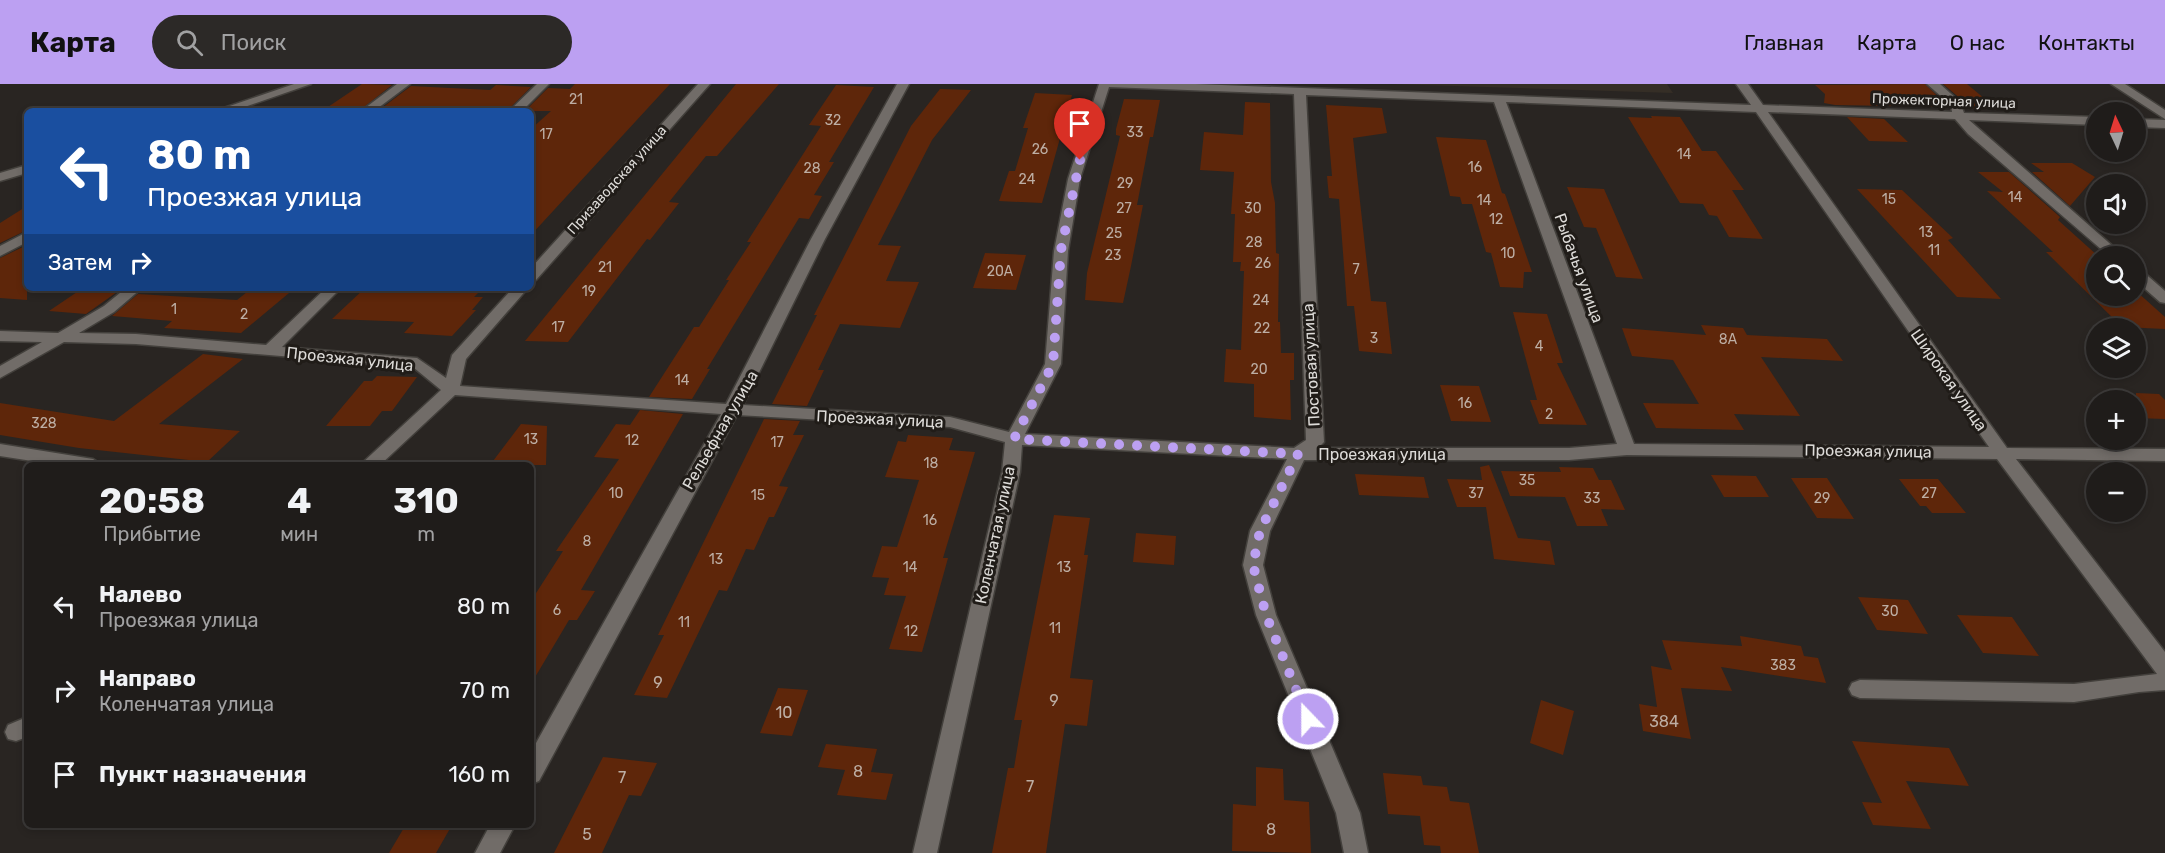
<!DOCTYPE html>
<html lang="ru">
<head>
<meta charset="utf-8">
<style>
	body { margin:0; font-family:Rubik,sans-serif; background:#2c2927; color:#f1f3f6; height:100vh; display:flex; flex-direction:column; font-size:22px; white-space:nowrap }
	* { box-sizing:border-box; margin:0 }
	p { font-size:20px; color:#a1a1a2 }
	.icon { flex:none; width:33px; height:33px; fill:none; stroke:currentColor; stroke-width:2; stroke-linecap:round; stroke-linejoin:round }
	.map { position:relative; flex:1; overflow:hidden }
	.sheet { position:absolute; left:24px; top:378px; width:510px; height:366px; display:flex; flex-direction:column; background:#1f1c1a; border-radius:9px; box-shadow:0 3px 9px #0003,0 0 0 2px #3c3a39 }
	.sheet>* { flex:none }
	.hud { position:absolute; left:24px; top:24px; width:510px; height:183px; border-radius:9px; box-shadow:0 3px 9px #0003,0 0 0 2px #3c3a39; background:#1a4fa0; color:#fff; overflow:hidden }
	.needle { width:39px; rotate:356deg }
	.controls { position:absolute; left:2086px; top:18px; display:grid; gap:12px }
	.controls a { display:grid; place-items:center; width:60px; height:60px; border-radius:50%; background:#1f1c1a; box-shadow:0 3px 9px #0003,0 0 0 2px #3c3a39; font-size:30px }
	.pin { position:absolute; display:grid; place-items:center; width:51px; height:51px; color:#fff; margin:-62px -26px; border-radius:50% 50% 50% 0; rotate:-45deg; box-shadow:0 0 6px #0007 }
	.pin .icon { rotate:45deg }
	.me { position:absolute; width:66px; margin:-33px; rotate:338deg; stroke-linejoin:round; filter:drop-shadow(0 0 4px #0008) }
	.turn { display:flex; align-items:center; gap:21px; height:126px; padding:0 24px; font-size:27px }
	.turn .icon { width:78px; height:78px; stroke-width:2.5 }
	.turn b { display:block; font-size:42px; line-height:51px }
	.then { display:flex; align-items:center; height:57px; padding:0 24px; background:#0003; gap:12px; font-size:22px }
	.eta { display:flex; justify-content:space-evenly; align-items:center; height:102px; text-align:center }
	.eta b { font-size:36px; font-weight:700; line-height:42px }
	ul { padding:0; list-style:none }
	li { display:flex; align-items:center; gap:18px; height:84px; padding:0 24px }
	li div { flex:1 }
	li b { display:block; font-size:22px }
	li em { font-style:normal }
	header { display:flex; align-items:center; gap:36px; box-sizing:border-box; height:84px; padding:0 30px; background:#bca0f2; color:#111 }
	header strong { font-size:28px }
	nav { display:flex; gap:33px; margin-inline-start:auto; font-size:21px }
	.search { width:420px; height:54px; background:#2c2927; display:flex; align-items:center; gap:15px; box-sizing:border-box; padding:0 21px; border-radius:33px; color:#a1a1a2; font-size:22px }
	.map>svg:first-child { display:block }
	.built { fill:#352e26 }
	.building { fill:#5e260a }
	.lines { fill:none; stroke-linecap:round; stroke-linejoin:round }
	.street-casing { stroke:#43403c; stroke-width:3 }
	.street { fill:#716c68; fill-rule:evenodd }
	.route { stroke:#bca0f2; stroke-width:10; stroke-dasharray:0 18 }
	.labels { text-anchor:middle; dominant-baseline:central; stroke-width:6; stroke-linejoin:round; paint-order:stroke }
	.number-label { font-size:14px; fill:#bdaea4 }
	.far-street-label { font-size:14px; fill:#dddbd8; stroke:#201c18 }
	.street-label { font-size:16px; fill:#dddbd8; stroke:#201c18 }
	.near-number-label { font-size:16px; fill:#bdaea4 }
</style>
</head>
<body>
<header>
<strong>Карта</strong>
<div class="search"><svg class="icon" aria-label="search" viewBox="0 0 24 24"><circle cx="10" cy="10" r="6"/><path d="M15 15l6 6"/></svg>Поиск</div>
<nav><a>Главная</a><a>Карта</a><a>О нас</a><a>Контакты</a></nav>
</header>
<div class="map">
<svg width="2165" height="769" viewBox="0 0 2165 769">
	<rect width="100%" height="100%" fill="#292522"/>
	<path class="built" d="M 1389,0 L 1667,0 L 1673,9 Z"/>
	<path class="building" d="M 362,0 L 392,1 L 359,27 L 322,27 Z
		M 575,0 L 670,0 L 531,151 L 531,45 L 551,27 L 525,27 L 548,4 L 570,5 Z
		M 736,0 L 779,0 L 717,72 L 706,72 L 669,118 L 679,119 L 650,156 L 647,155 L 568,258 L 525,257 Z
		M 1925,0 L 1949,23 L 1835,21 L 1824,19 L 1825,10 L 1815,1 Z
		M 1943,0 L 1967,0 L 1997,25 L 1965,24 L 1962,16 Z
		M 496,1 L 531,3 L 507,27 L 378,27 L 411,2 L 490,6 Z
		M 836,1 L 874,3 L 829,78 L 834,78 L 814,111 L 822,112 L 809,135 L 799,134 L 707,285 L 710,285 L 692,315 L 649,313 L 694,243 L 699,243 L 729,196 L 726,196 L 751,158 L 747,158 L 821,42 L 809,41 Z
		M 940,5 L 971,6 L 932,56 L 878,161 L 901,162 L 886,197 L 919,198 L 900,244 L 840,240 L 818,286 L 824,286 L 807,322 L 772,320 L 817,231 L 814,231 L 911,42 Z
		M 1035,9 L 1072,11 L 1042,119 L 999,117 L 1009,87 L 1015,87 L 1028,44 L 1023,44 Z
		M 1124,15 L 1160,16 L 1153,53 L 1150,53 L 1137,121 L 1143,121 L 1131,182 L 1123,219 L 1085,216 L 1087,189 L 1120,52 L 1116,51 L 1116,45 Z
		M 1245,18 L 1270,19 L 1271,98 L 1275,119 L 1276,169 L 1279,170 L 1278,238 L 1280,238 L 1281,269 L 1294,269 L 1294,296 L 1290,296 L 1291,336 L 1254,333 L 1254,300 L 1224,298 L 1226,265 L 1241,266 L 1244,187 L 1240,187 L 1241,178 L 1233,178 L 1235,130 L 1231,130 L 1234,88 L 1200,86 L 1204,48 L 1243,51 Z
		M 1326,21 L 1382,24 L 1387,49 L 1353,54 L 1371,217 L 1386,218 L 1392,270 L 1359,267 L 1354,222 L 1347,222 L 1339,115 L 1329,114 L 1327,92 L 1332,92 Z
		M 1651,32 L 1680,33 L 1702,67 L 1716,67 L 1744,106 L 1732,106 L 1763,155 L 1729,153 L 1717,132 L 1709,131 L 1703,120 L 1680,119 L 1628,33 L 1652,34 Z
		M 1847,33 L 1884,35 L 1908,58 L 1869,57 Z
		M 1436,53 L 1486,56 L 1502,109 L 1505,110 L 1532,188 L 1524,188 L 1523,204 L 1500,203 L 1491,169 L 1486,168 L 1472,120 L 1462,120 L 1460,113 L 1450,112 Z
		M 2031,79 L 2072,79 L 2095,93 L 2070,122 L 2032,88 L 2044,88 Z
		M 1978,88 L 2009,88 L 2060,133 L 2058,136 L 2098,172 L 2097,212 L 2136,212 L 2136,207 L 2165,233 L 2165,245 L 2122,243 L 2046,168 L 2053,168 L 1987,107 L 2003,108 Z
		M 1567,103 L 1604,105 L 1643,195 L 1616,193 L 1596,144 L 1584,143 Z
		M 1857,105 L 1902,106 L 1953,154 L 1948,156 L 2001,215 L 1957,213 Z
		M 27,122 L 27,146 L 0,159 L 0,139 Z
		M 27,161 L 27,216 L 0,214 L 0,174 Z
		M 985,169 L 1026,171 L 1016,206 L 973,204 Z
		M 252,204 L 295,204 L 241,249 L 164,244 L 172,237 L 112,232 L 138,210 L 237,216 Z
		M 365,204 L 483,204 L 474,213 L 483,213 L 472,226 L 476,226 L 452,252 L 404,249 L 414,238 L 332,235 Z
		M 80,206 L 117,208 L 86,230 L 49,227 Z
		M 1513,228 L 1547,230 L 1563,279 L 1557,279 L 1587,341 L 1539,340 L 1530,316 L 1537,316 Z
		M 1701,241 L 1743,244 L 1747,251 L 1827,255 L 1843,277 L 1761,273 L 1800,332 L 1734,330 L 1744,346 L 1656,344 L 1643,319 L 1699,320 L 1673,276 L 1632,272 L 1622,244 L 1706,251 Z
		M 203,270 L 243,275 L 159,340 L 240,347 L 207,378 L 79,364 L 0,351 L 0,319 L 114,337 Z
		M 377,292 L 417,293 L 392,327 L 382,327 L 370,342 L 326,342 L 364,297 L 372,297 Z
		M 1440,301 L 1479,302 L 1491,338 L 1451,337 Z
		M 2136,309 L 2159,310 L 2165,316 L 2165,335 L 2136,334 Z
		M 640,326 L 683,330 L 581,506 L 595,507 L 577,536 L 569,536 L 531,600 L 531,517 L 563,467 L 556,467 L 619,375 L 594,373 L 616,340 L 630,341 Z
		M 764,335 L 800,337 L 793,351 L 804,351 L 779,402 L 788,403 L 774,433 L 769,433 L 754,466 L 746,465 L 727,507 L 719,506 L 667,614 L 634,611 L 664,551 L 658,551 Z
		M 521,340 L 547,342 L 546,381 L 490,381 Z
		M 908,351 L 953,354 L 949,366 L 975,368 L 943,474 L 948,474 L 922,568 L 889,565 L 906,512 L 884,511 L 889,494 L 872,493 L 882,462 L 897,463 L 919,396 L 885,393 L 898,357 L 906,358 Z
		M 1489,381 L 1518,454 L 1550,457 L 1555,481 L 1494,475 L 1486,423 L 1457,423 L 1447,395 L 1482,396 L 1480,383 Z
		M 1559,383 L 1593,384 L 1599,396 L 1611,396 L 1625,426 L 1601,425 L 1608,442 L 1577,442 L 1565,413 L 1510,412 L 1501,387 L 1561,388 Z
		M 1355,390 L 1424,393 L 1429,414 L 1359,411 Z
		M 1711,391 L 1756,392 L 1769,413 L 1724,413 Z
		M 1791,394 L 1827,394 L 1854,435 L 1817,434 Z
		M 1899,395 L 1938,395 L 1966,429 L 1932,429 L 1926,422 L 1920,422 Z
		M 1054,431 L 1090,434 L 1084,471 L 1088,471 L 1070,594 L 1093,596 L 1087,642 L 1065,640 L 1046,769 L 992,769 L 1008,684 L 1014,684 L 1022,636 L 1014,636 Z
		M 1136,449 L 1176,452 L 1174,481 L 1133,478 Z
		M 1858,513 L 1908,516 L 1928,550 L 1877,546 Z
		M 1957,531 L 2012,533 L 2039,572 L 1983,569 Z
		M 1740,552 L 1801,562 L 1804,572 L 1818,574 L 1826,599 L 1721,583 L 1732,607 L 1681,604 L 1691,655 L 1643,647 L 1639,620 L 1657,623 L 1651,582 L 1672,586 L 1662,556 L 1742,562 Z
		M 778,604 L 808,606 L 792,652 L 760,649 Z
		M 1541,616 L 1574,627 L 1563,671 L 1530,659 Z
		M 1852,657 L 1949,664 L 1969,702 L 1906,697 L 1931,745 L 1873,741 L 1862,718 L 1882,719 Z
		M 826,660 L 877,665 L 871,688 L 893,690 L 886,716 L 837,711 L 845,686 L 818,683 Z
		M 603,673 L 657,679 L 641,712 L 629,711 L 602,769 L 554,769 Z
		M 1256,683 L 1283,685 L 1284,716 L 1309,718 L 1311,769 L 1232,767 L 1233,720 L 1256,722 Z
		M 1383,689 L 1421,692 L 1423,701 L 1447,703 L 1450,717 L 1469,719 L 1479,769 L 1441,769 L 1440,762 L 1424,761 L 1420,732 L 1388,730 Z
		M 420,741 L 452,741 L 436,769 L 389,769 L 405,742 L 418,744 Z"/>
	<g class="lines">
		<defs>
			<path id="street" d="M 294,0 L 311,0 L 233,27 L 215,27 Z
				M 397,0 L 410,0 L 374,27 L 361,27 Z
				M 537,0 L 549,0 L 522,27 L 509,27 Z
				M 698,0 L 710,0 L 536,196 L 531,197 L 531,184 Z
				M 897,0 L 909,0 L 825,155 L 743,321 L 950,333 L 1009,348 L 1045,280 L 1054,167 L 1068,95 L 1099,0 L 1196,0 L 1751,21 L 1736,0 L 1748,0 L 1763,21 L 1952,28 L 1951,21 L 1927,0 L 1940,0 L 1960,18 L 1964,29 L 2097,33 L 2097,41 L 1969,36 L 2124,172 L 2109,172 L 1968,50 L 1955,35 L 1768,28 L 2007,364 L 2165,365 L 2165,377 L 2016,375 L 2165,568 L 2165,606 L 2139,608 L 2074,618 L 1860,614 L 1852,611 L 1849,605 L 1852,599 L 1860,596 L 2074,600 L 2157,590 L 1997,375 L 1627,371 L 1569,376 L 1304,376 L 1270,447 L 1263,481 L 1276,531 L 1360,729 L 1368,769 L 1344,769 L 1336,729 L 1256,531 L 1243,481 L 1250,447 L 1287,375 L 1022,361 L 1020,388 L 937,769 L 913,769 L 1002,388 L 1005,358 L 950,343 L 737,331 L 539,697 L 531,700 L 531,668 L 721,330 L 455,311 L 380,381 L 360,381 L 441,306 L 413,283 L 136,260 L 64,258 L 0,294 L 0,282 L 42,258 L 0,257 L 0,247 L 58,249 L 104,222 L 126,204 L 142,204 L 114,228 L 79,249 L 136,250 L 266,261 L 326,204 L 341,204 L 282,263 L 417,274 L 446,294 L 452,271 L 513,204 L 528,204 L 466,275 L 460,302 L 726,320 L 811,155 ZM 1109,3 L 1294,10 L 1306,356 L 1294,364 L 1025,350 L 1061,280 L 1068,167 L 1080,95 ZM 1306,11 L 1494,18 L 1617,360 L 1569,364 L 1318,364 L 1324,358 ZM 1506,18 L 1756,28 L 1989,363 L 1634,360 Z
				M 2111,0 L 2125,0 L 2165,26 L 2165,35 Z
				M 2136,35 L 2165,36 L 2165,44 L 2136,43 Z
				M 27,81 L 27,89 L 0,97 L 0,89 Z
				M 27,148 L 27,158 L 0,172 L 0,162 Z
				M 2136,185 L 2141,186 L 2165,207 L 2165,219 L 2160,218 L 2136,197 Z
				M 0,360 L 93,375 L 102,381 L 58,381 L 0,372 Z
				M 27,633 L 27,653 L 16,657 L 8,655 L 5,648 L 8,641 Z
				M 490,741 L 515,741 L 500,769 L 475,769 Z"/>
		</defs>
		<use href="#street" class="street-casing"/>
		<use href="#street" class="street"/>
	</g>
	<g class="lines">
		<path class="route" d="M 1080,76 L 1061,166 L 1053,280 L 1014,355 L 1298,370 L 1260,447 L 1253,481 L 1266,531 L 1308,635"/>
	</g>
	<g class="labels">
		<g class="number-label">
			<text x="576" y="15">21</text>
			<text x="833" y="36">32</text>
			<text x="1135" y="48">33</text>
			<text x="546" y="50">17</text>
			<text x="1040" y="65">26</text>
			<text x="1684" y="70">14</text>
			<text x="1475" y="83">16</text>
			<text x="812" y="84">28</text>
			<text x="1027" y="95">24</text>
			<text x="1125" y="99">29</text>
			<text x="2015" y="113">14</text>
			<text x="1889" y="115">15</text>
			<text x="1484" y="116">14</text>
			<text x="1124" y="124">27</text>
			<text x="1253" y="124">30</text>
			<text x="1496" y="135">12</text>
			<text x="1926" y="148">13</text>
			<text x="1114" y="149">25</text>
			<text x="1254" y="158">28</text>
			<text x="1934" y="166">11</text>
			<text x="1508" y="169">10</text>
			<text x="1113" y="171">23</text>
			<text x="1263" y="179">26</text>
			<text x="605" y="183">21</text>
			<text x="1356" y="185">7</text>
			<text x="1000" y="187">20А</text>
			<text x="589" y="207">19</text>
			<text x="1261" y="216">24</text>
			<text x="174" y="225">1</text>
			<text x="244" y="230">2</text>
			<text x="558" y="243">17</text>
			<text x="1262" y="244">22</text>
			<text x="1374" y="254">3</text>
			<text x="1728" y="255">8А</text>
			<text x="1539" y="262">4</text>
			<text x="1259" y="285">20</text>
			<text x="682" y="296">14</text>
			<text x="1465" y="319">16</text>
			<text x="1549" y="330">2</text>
			<text x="44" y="339">328</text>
			<text x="531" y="355">13</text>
			<text x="632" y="356">12</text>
			<text x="777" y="358">17</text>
			<text x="931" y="379">18</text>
			<text x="1527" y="396">35</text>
			<text x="616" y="409">10</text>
			<text x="1476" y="409">37</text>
			<text x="1929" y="409">27</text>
			<text x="758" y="411">15</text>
			<text x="1592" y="414">33</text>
			<text x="1822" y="414">29</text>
			<text x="930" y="436">16</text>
			<text x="587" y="457">8</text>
			<text x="716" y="475">13</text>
			<text x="910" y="483">14</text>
			<text x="1064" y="483">13</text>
			<text x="557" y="526">6</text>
			<text x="1890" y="527">30</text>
			<text x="684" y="538">11</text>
			<text x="1055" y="544">11</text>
			<text x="911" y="547">12</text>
			<text x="1783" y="581">383</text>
		</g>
		<g class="far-street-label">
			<text transform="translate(1944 17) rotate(2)">Прожекторная улица</text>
			<text transform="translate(617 96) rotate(-48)">Призаводская улица</text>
		</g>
		<g class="street-label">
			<text transform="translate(1579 184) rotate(70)">Рыбачья улица</text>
			<text transform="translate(350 275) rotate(6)">Проезжая улица</text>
			<text transform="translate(1311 281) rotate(-93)">Постовая улица</text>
			<text transform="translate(1949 296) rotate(55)">Широкая улица</text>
			<text transform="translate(880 335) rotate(3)">Проезжая улица</text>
			<text transform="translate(720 346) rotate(-60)">Рельефная улица</text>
			<text transform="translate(1868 367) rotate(1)">Проезжая улица</text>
			<text x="1382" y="370">Проезжая улица</text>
			<text transform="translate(995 451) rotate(-78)">Коленчатая улица</text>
		</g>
		<g class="near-number-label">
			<text x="658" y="598">9</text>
			<text x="1054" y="616">9</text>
			<text x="784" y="628">10</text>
			<text x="1664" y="637">384</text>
			<text x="858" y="687">8</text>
			<text x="622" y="693">7</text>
			<text x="1030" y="702">7</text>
			<text x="1271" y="745">8</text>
			<text x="587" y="750">5</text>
		</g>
	</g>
</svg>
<div class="controls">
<a><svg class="needle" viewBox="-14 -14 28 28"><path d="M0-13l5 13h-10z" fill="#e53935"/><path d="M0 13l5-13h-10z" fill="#a1a1a2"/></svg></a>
<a><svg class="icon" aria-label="sound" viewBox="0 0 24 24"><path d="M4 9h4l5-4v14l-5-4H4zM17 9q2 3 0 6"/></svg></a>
<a><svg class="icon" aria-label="search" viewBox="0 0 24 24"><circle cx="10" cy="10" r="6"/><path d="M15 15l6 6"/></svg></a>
<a><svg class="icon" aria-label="layers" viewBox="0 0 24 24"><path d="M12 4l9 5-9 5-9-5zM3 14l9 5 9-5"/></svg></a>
<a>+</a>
<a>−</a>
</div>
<div class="pin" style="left:1080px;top:76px;background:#d93025"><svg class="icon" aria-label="arrive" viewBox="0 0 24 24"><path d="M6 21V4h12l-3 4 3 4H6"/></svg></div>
<svg class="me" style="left:1308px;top:635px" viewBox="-20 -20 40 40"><circle r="17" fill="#bca0f2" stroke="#fff" stroke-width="3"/><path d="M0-11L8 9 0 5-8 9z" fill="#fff"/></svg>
<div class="hud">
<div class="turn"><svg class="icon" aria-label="left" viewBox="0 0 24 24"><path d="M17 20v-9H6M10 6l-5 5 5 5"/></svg><div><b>80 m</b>Проезжая улица</div></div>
<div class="then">Затем<svg class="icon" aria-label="right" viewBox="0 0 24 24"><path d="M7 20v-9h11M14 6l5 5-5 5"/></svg></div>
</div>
<section class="sheet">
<div class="eta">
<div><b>20:58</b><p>Прибытие</p></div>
<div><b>4</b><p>мин</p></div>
<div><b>310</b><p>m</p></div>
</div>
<ul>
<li><svg class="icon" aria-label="left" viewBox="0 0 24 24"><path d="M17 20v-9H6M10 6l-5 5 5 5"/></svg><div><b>Налево</b><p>Проезжая улица</p></div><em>80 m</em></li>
<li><svg class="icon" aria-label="right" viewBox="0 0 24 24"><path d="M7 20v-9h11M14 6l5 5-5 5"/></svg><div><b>Направо</b><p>Коленчатая улица</p></div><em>70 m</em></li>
<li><svg class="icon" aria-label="arrive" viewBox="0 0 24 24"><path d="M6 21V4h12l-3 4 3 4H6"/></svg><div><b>Пункт назначения</b></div><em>160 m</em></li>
</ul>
</section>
</div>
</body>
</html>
